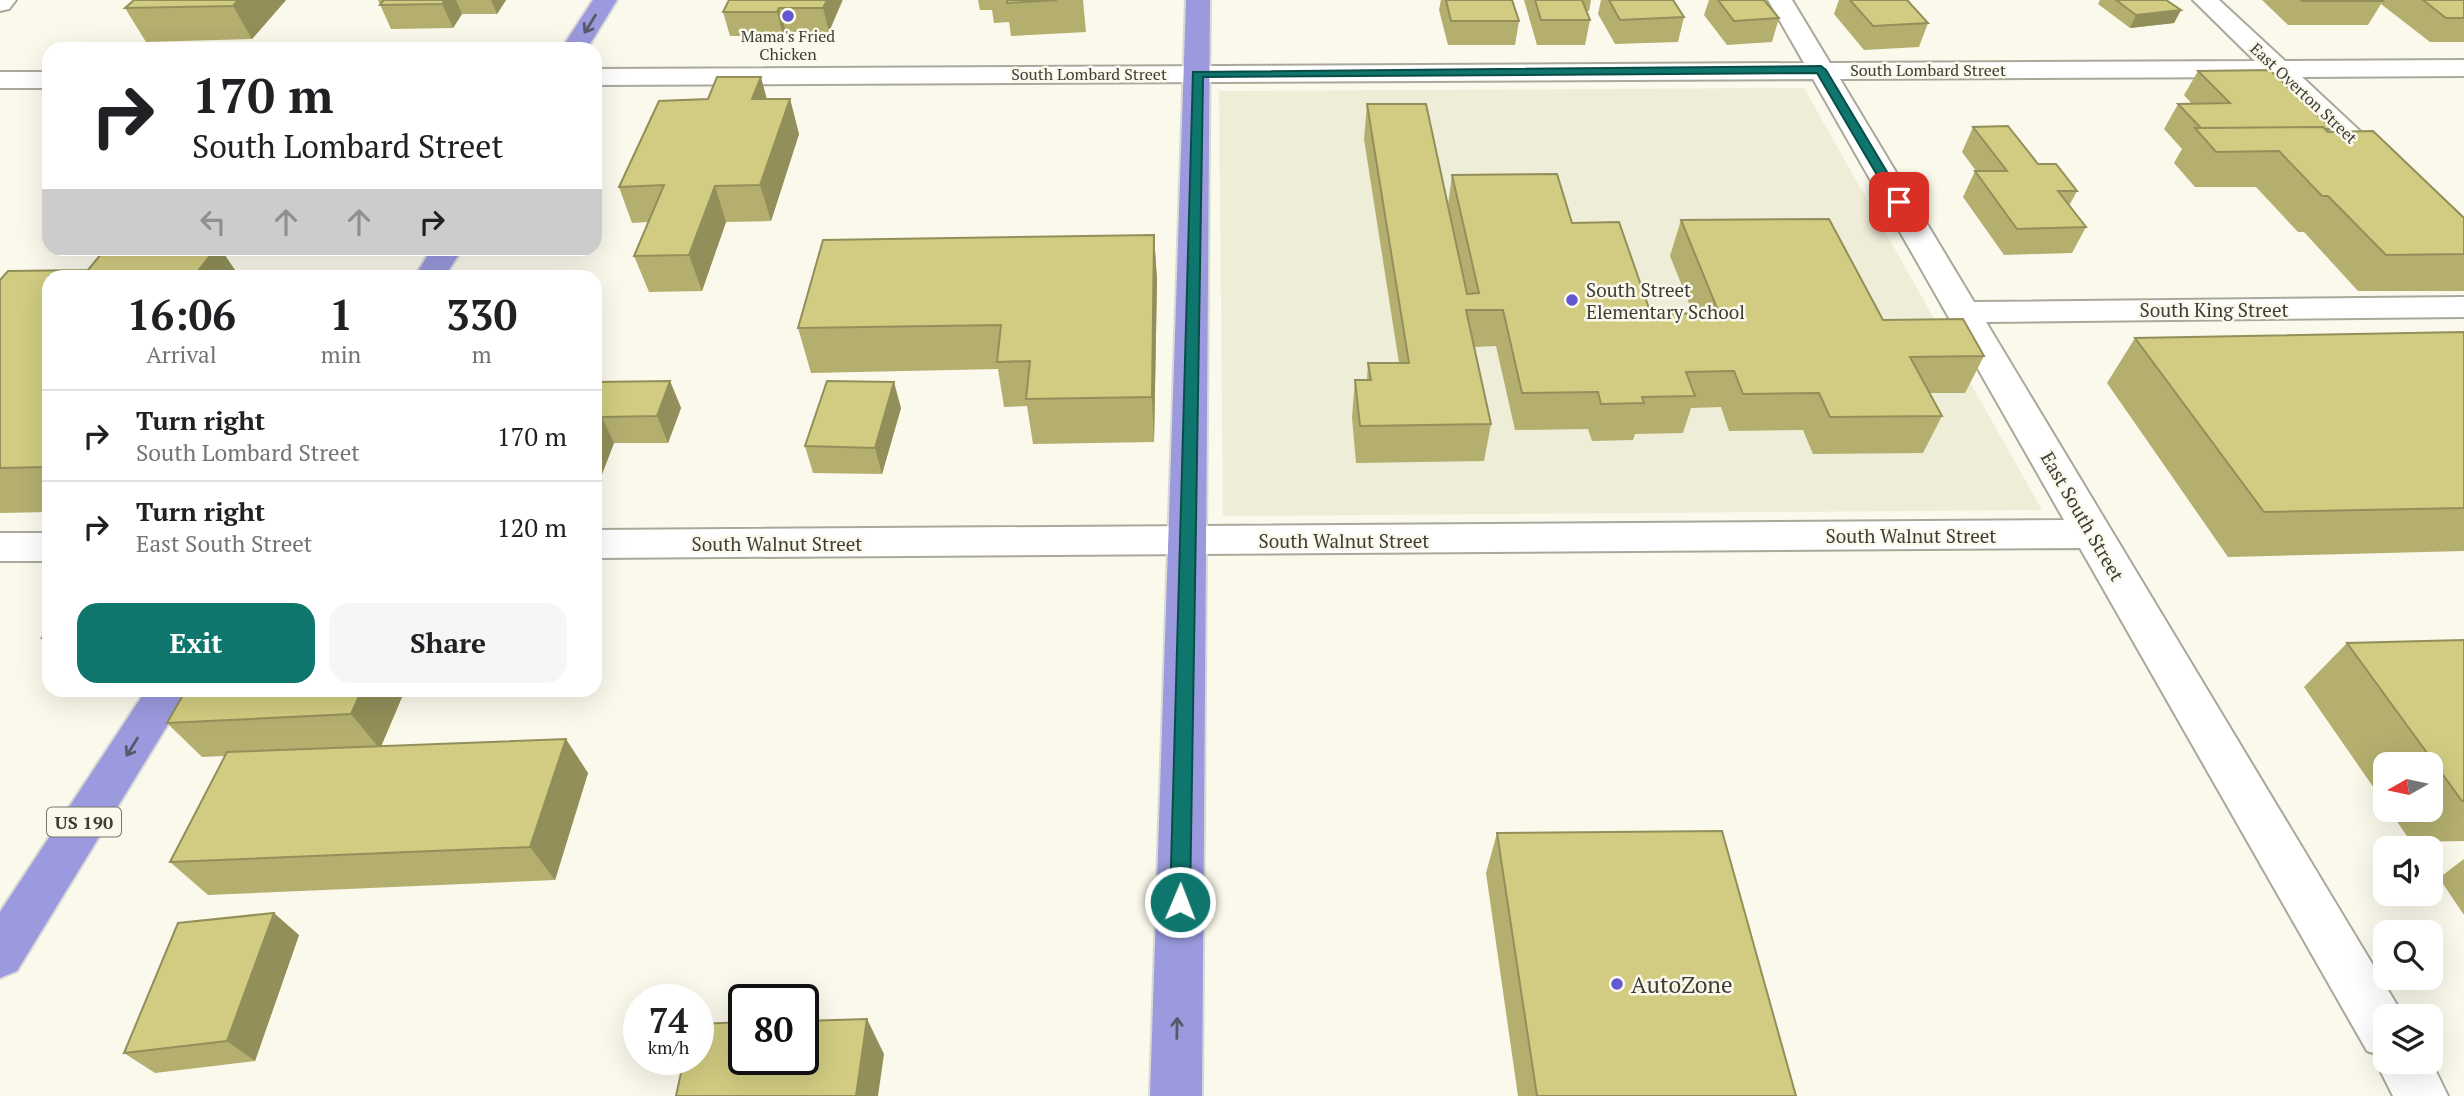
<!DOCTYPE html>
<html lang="en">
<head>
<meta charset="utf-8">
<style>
	body { margin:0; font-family:"PT Serif",serif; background:#f6f6f6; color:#202124; height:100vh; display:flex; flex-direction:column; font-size:26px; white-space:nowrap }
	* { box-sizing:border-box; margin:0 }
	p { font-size:23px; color:#757577 }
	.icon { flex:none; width:38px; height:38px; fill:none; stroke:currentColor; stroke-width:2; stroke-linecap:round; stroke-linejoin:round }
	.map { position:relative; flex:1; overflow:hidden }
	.panel { position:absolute; left:42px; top:270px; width:560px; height:427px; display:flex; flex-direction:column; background:#fff; border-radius:21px; box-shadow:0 7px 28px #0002 }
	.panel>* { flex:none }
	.banner { position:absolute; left:42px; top:42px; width:560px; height:214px; border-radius:21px; box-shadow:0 7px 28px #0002; background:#fff; color:#202124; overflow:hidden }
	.needle { width:46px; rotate:261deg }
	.tools { position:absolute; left:2373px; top:752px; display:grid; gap:14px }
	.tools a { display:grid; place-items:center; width:70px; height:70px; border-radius:14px; background:#fff; box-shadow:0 7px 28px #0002; font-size:35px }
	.speed { position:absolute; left:623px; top:984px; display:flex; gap:14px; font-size:35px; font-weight:700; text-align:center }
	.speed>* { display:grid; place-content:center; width:91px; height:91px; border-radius:50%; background:#fff; box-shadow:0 7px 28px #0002; line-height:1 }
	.speed small { font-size:18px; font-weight:400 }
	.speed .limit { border:4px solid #111; border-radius:10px; background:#fff; color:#111 }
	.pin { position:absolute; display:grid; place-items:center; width:60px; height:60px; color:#fff; margin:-30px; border-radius:14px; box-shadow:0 4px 10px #0006 }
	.me { position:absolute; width:77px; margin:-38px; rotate:1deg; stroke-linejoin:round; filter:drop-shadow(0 0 5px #0008) }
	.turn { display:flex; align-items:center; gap:24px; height:147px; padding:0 35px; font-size:32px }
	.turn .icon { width:91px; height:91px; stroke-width:2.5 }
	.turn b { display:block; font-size:49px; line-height:60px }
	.lanes { display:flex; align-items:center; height:66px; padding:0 35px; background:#0003; justify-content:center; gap:35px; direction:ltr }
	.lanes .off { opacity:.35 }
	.eta { display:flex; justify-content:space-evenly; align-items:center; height:119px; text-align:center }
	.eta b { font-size:42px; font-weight:700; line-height:49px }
	.cta { display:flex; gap:14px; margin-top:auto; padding:14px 35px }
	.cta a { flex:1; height:80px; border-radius:21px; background:#0f766e; color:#fff; font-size:28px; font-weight:700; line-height:80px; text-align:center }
	.cta a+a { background:#f6f6f6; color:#202124 }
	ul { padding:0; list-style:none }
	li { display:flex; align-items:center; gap:21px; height:91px; padding:0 35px; border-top:2px solid #e0e0e0 }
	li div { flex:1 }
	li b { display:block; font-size:26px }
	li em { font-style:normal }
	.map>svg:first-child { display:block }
	.built { fill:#eeedd7 }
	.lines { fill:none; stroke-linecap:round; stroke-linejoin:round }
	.minor-casing { stroke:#a9a89b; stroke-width:4 }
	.trunk-casing { stroke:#d8d8d7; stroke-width:4 }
	.minor { fill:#fff; fill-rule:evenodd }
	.trunk { fill:#9b9ade; fill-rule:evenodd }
	.wall { fill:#b4af6f }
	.shaded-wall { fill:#928f5a }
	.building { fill:#d1cc81; stroke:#928f5a; stroke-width:2 }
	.oneway { stroke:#595969 }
	.route { fill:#0f766e; stroke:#0a4d48; stroke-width:2 }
	.poi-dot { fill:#6358d1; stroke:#faf9eb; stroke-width:2.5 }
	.labels { text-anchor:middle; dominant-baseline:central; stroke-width:5; stroke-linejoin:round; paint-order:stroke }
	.far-poi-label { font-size:16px; fill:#3d3d37; stroke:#faf9eb }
	.far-street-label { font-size:16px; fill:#3d3d37; stroke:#faf9eb }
	.shield { fill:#faf9eb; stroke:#76756d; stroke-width:2 }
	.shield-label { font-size:18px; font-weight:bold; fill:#3d3d37 }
	.poi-label { font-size:19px; fill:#3d3d37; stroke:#faf9eb; text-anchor:start }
	.street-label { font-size:19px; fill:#3d3d37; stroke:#faf9eb }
	.near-poi-label { font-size:23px; fill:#3d3d37; stroke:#faf9eb; text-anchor:start }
</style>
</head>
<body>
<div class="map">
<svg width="2464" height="1096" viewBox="0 0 2464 1096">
	<rect width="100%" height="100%" fill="#faf9eb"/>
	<path class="built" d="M 1804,88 L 2042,510 L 1223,516 L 1219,91 Z"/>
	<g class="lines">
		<defs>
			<path id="minor" d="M 0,0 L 16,0 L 9,9 L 0,11 Z
				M 1768,0 L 1792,0 L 1830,63 L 2255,61 L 2193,0 L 2219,0 L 2285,61 L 2464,60 L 2464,76 L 2302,77 L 2392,161 L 2396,167 L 2392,173 L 2382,176 L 2372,173 L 2271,77 L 1840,79 L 1974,302 L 2464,297 L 2464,317 L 1986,322 L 2403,1015 L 2385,1017 L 2385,1062 L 2431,1061 L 2448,1096 L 2393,1096 L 2376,1062 L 2379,1055 L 2367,1051 L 2080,548 L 595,558 L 595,530 L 2064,520 L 1813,79 L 595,85 L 595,69 L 1804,63 Z
				M 0,72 L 49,72 L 49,88 L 0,88 Z
				M 0,533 L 49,533 L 49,561 L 0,561 Z"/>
			<path id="trunk" d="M 593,0 L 617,0 L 587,49 L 561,49 Z
				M 1186,0 L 1210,0 L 1202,1096 L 1150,1096 Z
				M 432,248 L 463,248 L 445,276 L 415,276 Z
				M 146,690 L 189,690 L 17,971 L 0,978 L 0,912 Z"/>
		</defs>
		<use href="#minor" class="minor-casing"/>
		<use href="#trunk" class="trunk-casing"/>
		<use href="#minor" class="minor"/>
		<use href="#trunk" class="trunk"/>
	</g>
	<path class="wall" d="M 286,0 L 252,39 L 146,42 L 125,8 Z
		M 378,0 L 506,0 L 497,14 L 462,14 L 453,28 L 391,29 Z
		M 843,0 L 829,32 L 786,32 L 783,36 L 730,36 L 723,12 Z
		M 978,0 L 1083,0 L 1086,32 L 1011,36 L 1009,22 L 994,23 L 992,10 L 980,10 Z
		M 1441,0 L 1512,0 L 1519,21 L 1515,45 L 1448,45 L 1439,10 Z
		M 1524,0 L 1591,0 L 1589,11 L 1586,11 L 1590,20 L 1585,45 L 1537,45 Z
		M 1601,0 L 1673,0 L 1684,17 L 1678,42 L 1615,44 L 1598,14 Z
		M 1709,0 L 1764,0 L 1779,18 L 1772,42 L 1727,45 L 1704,15 Z
		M 1839,0 L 1907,0 L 1928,23 L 1919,47 L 1864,50 L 1834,14 Z
		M 2100,0 L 2166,0 L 2181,10 L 2174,23 L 2130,28 L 2098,4 Z
		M 2262,0 L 2464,0 L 2464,42 L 2430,42 L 2381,4 L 2368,25 L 2288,25 Z
		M 2198,71 L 2332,129 L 2331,132 L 2464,218 L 2464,291 L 2358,291 L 2304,232 L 2298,232 L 2256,187 L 2195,187 L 2174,163 L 2182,149 L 2164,129 L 2178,104 L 2192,104 L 2184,95 Z
		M 767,99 L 790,99 L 799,134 L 771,221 L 726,222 L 702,291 L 649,292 L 634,256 L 649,222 L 632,223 L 619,187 Z
		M 1367,104 L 1448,205 L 1452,175 L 1572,223 L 1651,314 L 1693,313 L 1670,256 L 1681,220 L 1883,320 L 1984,356 L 1965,393 L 1930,393 L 1942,416 L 1923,453 L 1813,454 L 1803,430 L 1729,431 L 1721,407 L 1691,408 L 1683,433 L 1635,434 L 1633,440 L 1592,441 L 1588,429 L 1515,430 L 1496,346 L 1474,347 L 1491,424 L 1484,461 L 1356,463 L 1352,417 L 1355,380 L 1367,380 L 1368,363 L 1399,363 L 1364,139 Z
		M 1973,127 L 2038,164 L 2077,191 L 2069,206 L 2086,227 L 2072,253 L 2004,255 L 1963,197 L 1975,171 L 1976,171 L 1962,152 Z
		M 1154,235 L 1157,280 L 1154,442 L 1033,444 L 1027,406 L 1004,407 L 998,369 L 811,373 L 798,328 Z
		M 106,248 L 220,248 L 239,276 L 49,276 L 49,512 L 0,513 L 0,280 L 88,270 Z
		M 2464,332 L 2464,551 L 2228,557 L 2107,383 L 2135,338 Z
		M 670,381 L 681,408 L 668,443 L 614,443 L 597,487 L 595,487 L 595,382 Z
		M 901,408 L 882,474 L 813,473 L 805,446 Z
		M 49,627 L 49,644 L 42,638 Z
		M 2464,640 L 2464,841 L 2411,842 L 2389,810 L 2431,810 L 2431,765 L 2385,765 L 2385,804 L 2304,687 L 2347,643 Z
		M 405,690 L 381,746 L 588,773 L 555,880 L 208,895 L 170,862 L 225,756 L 202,757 L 167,723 Z
		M 1497,833 L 1796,1096 L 1518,1096 L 1486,873 Z
		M 2464,859 L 2464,915 L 2439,878 Z
		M 299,935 L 255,1061 L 155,1073 L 124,1053 Z"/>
	<path class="shaded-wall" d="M 238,0 L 286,0 L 252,39 L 233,6 Z
		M 445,0 L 456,0 L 462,14 L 453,28 L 442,4 Z
		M 491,0 L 506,0 L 497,14 Z
		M 827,0 L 842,0 L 829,32 L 823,8 Z
		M 779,8 L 786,32 L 783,36 L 777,12 Z
		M 2181,10 L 2174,23 L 2130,28 L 2136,15 Z
		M 761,77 L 770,111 L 752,99 Z
		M 790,99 L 799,134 L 771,221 L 760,185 Z
		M 715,186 L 726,222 L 702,291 L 689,255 Z
		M 1154,235 L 1157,280 L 1154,442 L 1152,397 Z
		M 216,248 L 220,248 L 239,276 L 194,276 Z
		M 670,381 L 681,408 L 668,443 L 657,416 Z
		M 894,382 L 901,408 L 882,474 L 875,448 Z
		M 602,417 L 614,443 L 597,487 L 595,484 L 595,434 Z
		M 362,690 L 405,690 L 380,749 L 351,714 Z
		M 566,739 L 588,773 L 555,880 L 530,847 Z
		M 274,913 L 299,935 L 255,1061 L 227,1041 Z
		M 867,1019 L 884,1054 L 878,1096 L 856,1096 Z"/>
	<path class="building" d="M 134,0 L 238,0 L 233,6 L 125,8 Z
		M 384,0 L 445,0 L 442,4 L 380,5 Z
		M 729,0 L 827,0 L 823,8 L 779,8 L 777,12 L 723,12 Z
		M 1007,0 L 1057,0 L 1007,3 Z
		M 1446,0 L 1512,0 L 1519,21 L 1451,21 Z
		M 1535,0 L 1582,0 L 1590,20 L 1541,20 Z
		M 1609,0 L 1673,0 L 1684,17 L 1620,20 Z
		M 1718,0 L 1764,0 L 1779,18 L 1734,21 Z
		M 1850,0 L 1907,0 L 1928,23 L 1873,26 Z
		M 2116,0 L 2166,0 L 2181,10 L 2136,15 Z
		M 2301,0 L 2382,0 L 2383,1 L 2302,1 Z
		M 2423,0 L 2464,0 L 2464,18 L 2446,18 Z
		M 2270,70 L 2332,129 L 2325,129 L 2323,127 L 2201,128 L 2178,104 L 2230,103 L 2198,71 Z
		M 717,77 L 761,77 L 752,99 L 790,99 L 760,185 L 715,186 L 689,255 L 634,256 L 664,185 L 619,187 L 659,101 L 708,99 Z
		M 1367,104 L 1426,104 L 1467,294 L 1479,293 L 1452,175 L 1557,174 L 1572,223 L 1619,222 L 1651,314 L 1719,313 L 1681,220 L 1829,219 L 1883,320 L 1963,319 L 1984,356 L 1910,357 L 1942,416 L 1830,417 L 1819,393 L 1743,394 L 1734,371 L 1686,372 L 1695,396 L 1642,397 L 1644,403 L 1601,404 L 1598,392 L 1522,393 L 1503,310 L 1466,310 L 1491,424 L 1360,426 L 1355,380 L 1371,380 L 1368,363 L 1409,363 Z
		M 2008,126 L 2038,164 L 2056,164 L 2077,191 L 2058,191 L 2086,227 L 2017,229 L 1975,171 L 2007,171 L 1973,127 Z
		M 2323,127 L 2328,132 L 2373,131 L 2464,218 L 2464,254 L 2386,255 L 2328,196 L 2322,196 L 2279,151 L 2216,152 L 2195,128 Z
		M 1154,235 L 1152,397 L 1026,399 L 1030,361 L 997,362 L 1001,325 L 798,328 L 823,240 Z
		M 106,248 L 216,248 L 194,276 L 49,276 L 49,463 L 46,467 L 0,468 L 0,280 L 8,271 L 88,270 Z
		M 2464,332 L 2464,508 L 2264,512 L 2135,338 Z
		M 670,381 L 657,416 L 602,417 L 595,434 L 595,382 Z
		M 827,381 L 894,382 L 875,448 L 805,446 Z
		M 49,627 L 49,637 L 42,638 Z
		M 2464,640 L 2464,801 L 2462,801 L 2347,643 Z
		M 186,690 L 362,690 L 351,714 L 167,723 Z
		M 566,739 L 530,847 L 170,862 L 227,752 Z
		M 1722,831 L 1796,1096 L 1537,1096 L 1497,833 Z
		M 274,913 L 227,1041 L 124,1053 L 178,923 Z
		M 867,1019 L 856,1096 L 676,1096 L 684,1059 L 698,1059 L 698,1024 L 744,1022 L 744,1059 L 803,1059 L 803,1021 Z"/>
	<defs><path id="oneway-shaft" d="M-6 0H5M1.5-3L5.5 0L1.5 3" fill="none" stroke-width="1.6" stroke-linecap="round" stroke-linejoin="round" transform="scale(1.75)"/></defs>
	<g class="oneway">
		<use href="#oneway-shaft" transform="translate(590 24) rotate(122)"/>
		<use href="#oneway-shaft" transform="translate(132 747) rotate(122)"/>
		<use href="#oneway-shaft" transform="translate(1177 1028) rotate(-89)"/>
	</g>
	<path class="route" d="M 1821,66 L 1826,70 L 1905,202 L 1904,204 L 1893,202 L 1817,73 L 1203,77 L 1190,902 L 1187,908 L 1180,911 L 1173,908 L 1170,902 L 1193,72 Z"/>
	<g class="poi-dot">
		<circle cx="788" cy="16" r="7"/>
		<circle cx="1572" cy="300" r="7"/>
		<circle cx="1617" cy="984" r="7"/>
	</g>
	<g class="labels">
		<g class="far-poi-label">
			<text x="788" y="36">Mama's Fried<tspan x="788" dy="18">Chicken</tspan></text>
		</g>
		<g class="far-street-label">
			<text x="1928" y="70">South Lombard Street</text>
			<text x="1089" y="74">South Lombard Street</text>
			<text transform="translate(2304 93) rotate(43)">East Overton Street</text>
		</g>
		<rect class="shield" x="47" y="807.5" width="74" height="29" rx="5"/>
		<g class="shield-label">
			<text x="84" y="822">US 190</text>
		</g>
		<g class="poi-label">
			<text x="1586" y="289">South Street<tspan x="1586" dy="22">Elementary School</tspan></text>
		</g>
		<g class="street-label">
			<text x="2214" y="309">South King Street</text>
			<text transform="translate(2083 516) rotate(60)">East South Street</text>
			<text x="1911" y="535">South Walnut Street</text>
			<text x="1344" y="540">South Walnut Street</text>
			<text x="777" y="543">South Walnut Street</text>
		</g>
		<g class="near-poi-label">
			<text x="1631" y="984">AutoZone</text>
		</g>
	</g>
</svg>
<div class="tools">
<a><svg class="needle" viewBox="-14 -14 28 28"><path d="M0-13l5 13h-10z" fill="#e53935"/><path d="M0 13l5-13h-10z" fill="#757577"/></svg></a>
<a><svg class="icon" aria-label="sound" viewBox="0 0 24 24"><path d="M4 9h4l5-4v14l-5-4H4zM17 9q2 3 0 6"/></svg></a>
<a><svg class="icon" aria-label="search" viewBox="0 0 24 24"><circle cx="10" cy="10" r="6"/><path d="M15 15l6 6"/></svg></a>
<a><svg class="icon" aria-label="layers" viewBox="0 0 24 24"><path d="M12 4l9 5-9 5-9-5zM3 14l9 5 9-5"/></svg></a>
</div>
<div class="speed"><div>74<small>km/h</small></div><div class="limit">80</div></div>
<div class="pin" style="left:1899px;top:202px;background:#d93025"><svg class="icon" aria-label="arrive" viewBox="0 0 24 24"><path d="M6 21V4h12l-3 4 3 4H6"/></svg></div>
<svg class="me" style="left:1180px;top:902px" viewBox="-20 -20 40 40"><circle r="17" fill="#0f766e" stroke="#fff" stroke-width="3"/><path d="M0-11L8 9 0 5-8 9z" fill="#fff"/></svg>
<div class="banner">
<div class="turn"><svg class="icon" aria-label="right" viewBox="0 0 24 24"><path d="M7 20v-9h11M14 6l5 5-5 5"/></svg><div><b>170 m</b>South Lombard Street</div></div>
<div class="lanes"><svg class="icon off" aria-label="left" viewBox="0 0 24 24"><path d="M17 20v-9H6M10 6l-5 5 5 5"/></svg><svg class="icon off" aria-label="ahead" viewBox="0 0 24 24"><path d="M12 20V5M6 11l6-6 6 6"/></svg><svg class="icon off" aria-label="ahead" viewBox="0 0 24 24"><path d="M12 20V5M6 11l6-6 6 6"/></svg><svg class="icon" aria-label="right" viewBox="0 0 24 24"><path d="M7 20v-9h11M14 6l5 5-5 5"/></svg></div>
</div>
<section class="panel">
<div class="eta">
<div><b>16:06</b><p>Arrival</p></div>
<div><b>1</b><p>min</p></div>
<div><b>330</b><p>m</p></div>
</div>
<ul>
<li><svg class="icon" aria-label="right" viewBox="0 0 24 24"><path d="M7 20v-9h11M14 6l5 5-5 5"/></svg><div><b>Turn right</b><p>South Lombard Street</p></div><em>170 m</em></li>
<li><svg class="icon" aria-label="right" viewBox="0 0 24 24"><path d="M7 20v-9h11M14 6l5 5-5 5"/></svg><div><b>Turn right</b><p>East South Street</p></div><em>120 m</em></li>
</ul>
<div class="cta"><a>Exit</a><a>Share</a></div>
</section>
</div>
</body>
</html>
